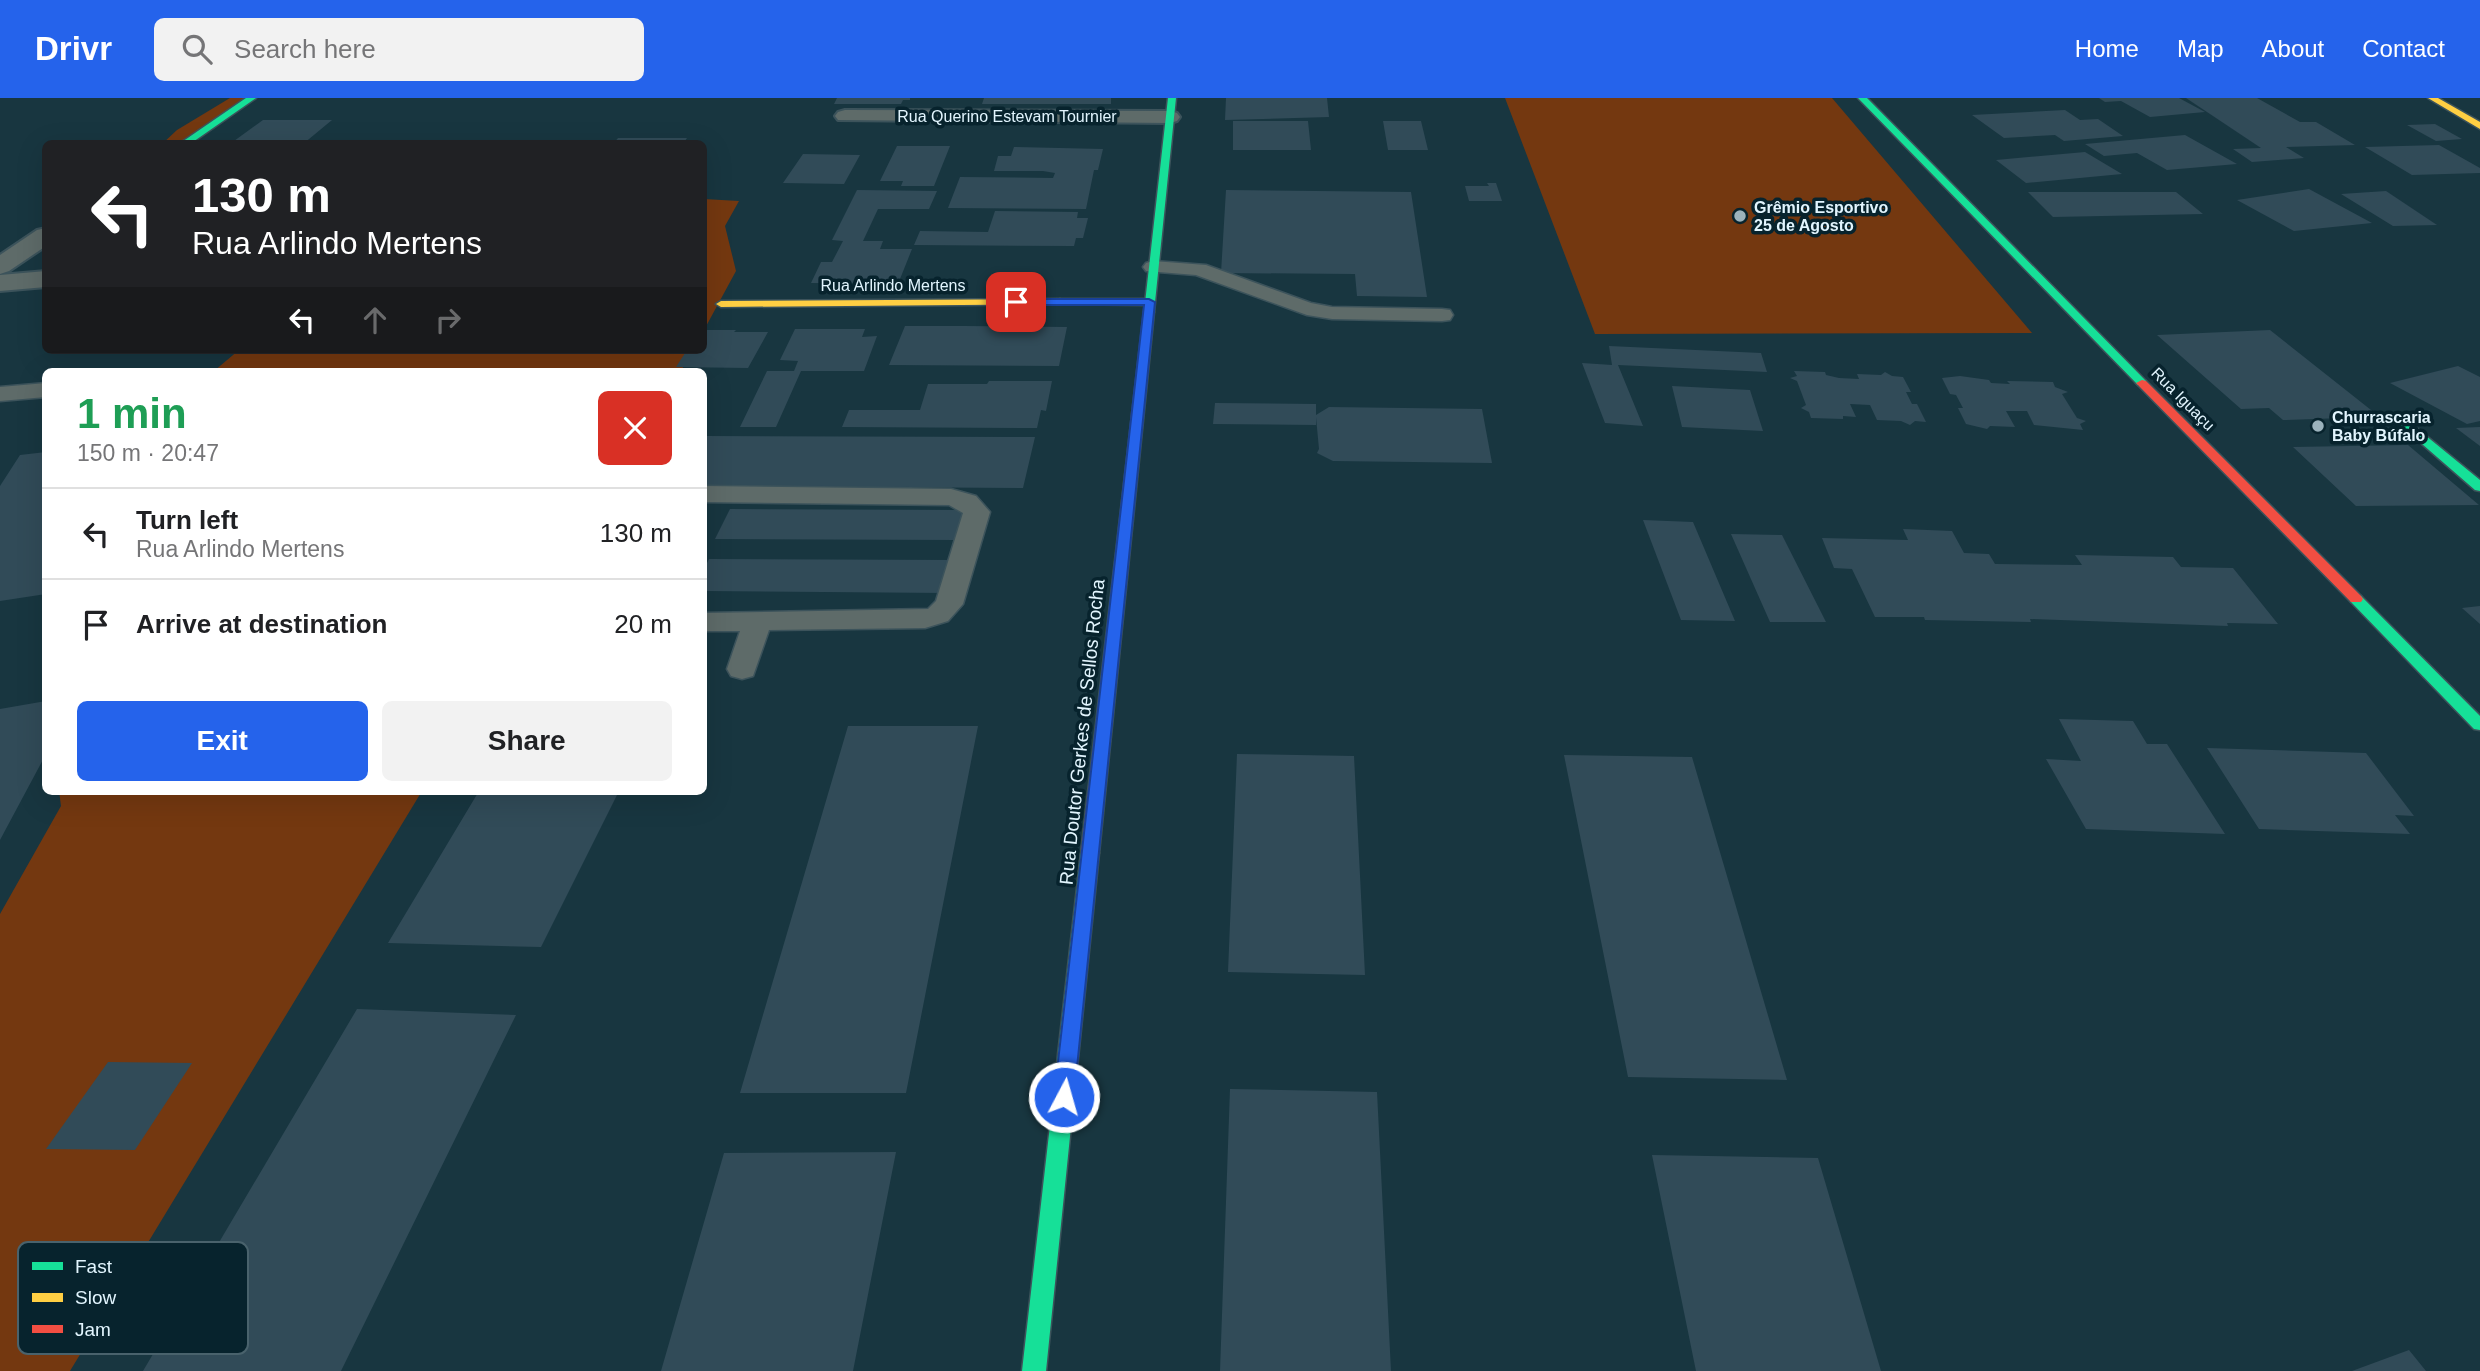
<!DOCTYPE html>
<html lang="en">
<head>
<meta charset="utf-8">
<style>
	body { margin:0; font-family:Helvetica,sans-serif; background:#f2f2f2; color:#202124; height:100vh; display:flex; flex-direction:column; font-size:26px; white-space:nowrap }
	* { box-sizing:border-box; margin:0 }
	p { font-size:23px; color:#757577 }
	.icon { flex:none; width:38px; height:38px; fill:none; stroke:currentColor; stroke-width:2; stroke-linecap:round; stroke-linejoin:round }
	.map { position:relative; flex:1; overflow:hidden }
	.side { position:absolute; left:42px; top:270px; width:665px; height:427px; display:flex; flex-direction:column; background:#fff; border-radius:10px; box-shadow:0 7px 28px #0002 }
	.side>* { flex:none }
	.top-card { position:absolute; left:42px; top:42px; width:665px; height:214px; border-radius:10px; box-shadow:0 7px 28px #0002; background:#202124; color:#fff; overflow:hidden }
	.pin { position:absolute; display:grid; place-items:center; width:60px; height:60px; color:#fff; margin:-30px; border-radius:14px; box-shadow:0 4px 10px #0006 }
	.me { position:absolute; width:77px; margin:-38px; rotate:6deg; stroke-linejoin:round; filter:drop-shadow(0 0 5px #0008) }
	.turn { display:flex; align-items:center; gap:24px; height:147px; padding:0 35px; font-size:32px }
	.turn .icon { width:91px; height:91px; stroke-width:2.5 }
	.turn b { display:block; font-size:49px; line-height:60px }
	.lanes { display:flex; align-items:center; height:66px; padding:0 35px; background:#0003; justify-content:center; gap:35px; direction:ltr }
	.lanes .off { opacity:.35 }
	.round { display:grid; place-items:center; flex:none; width:74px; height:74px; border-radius:10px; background:#f2f2f2 }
	.summary { display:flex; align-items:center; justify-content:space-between; height:119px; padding:0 35px }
	h1 { font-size:42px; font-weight:700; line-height:52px; color:#1e9e55 }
	.button { display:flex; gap:14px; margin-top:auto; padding:14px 35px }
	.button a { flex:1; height:80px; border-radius:10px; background:#2563eb; color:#fff; font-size:28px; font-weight:700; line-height:80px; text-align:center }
	.button a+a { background:#f2f2f2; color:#202124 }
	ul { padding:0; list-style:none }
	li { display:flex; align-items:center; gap:21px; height:91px; padding:0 35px; border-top:2px solid #e0e0e0 }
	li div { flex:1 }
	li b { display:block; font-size:26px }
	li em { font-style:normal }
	header { display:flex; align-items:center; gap:42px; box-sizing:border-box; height:98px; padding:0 35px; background:#2563eb; color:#fff }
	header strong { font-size:33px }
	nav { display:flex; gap:38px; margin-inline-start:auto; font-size:24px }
	.search { width:490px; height:63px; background:#f2f2f2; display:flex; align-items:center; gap:18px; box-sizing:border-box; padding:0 24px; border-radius:10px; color:#757577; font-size:26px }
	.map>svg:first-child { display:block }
	.green { fill:#743810 }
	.building { fill:#314b58 }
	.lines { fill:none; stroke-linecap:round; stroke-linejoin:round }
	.lane-casing { stroke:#3c535b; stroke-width:3 }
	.street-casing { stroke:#3c535b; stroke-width:4 }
	.fast-casing { stroke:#3c535b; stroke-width:3 }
	.slow-casing { stroke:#3c535b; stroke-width:3 }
	.jam-casing { stroke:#3c535b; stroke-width:3 }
	.lane { fill:#5e6b69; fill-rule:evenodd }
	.street { fill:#5e6b69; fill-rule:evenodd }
	.fast { fill:#16e098; fill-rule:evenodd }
	.slow { fill:#ffcf43; fill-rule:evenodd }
	.jam { fill:#f24e42; fill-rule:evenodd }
	.route { fill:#2563eb; stroke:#184099; stroke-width:2 }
	.poi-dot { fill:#9bb2bc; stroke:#07232d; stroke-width:2.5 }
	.labels { text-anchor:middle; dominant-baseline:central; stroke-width:7; stroke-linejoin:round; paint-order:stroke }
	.far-street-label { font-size:16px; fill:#e2f5fe; stroke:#07232d }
	.far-poi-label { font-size:16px; font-weight:bold; fill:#e2f5fe; stroke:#07232d; text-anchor:start }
	.street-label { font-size:19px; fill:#e2f5fe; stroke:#07232d }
	.key { fill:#07232d; stroke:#49626c; stroke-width:2 }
	.key-label { font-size:19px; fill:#e2f5fe }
</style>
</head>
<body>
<header>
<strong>Drivr</strong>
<div class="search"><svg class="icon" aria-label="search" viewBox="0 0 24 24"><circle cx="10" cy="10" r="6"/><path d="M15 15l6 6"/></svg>Search here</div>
<nav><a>Home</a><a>Map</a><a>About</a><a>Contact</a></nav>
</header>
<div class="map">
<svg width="2480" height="1273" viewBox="0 0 2480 1273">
	<rect width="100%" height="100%" fill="#183640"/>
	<path class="green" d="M 230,0 L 252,0 L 182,45 L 162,46 L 177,32 Z
		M 1505,0 L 1832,0 L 2032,235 L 1595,236 Z
		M 704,101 L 739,103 L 725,128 L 736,173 L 704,232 Z
		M 239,252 L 692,252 L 681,273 L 214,273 Z
		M 59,693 L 422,693 L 70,1273 L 0,1273 L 0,816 L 61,708 Z"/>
	<path class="building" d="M 837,0 L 910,0 L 910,2 L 903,2 L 901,6 L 834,6 Z
		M 984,0 L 1111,0 L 1111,6 L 982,6 Z
		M 1226,0 L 1327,0 L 1329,19 L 1225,22 Z
		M 2099,0 L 2179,0 L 2205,14 L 2150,19 L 2121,3 L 2105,4 Z
		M 2186,0 L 2257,0 L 2300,24 L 2316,24 L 2355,47 L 2286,49 L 2304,60 L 2252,64 L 2233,51 L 2261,50 Z
		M 2065,12 L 2080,22 L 2098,21 L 2123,38 L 2064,43 L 2055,37 L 2004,40 L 1972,17 Z
		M 263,22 L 332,22 L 303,46 L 238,46 L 242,43 L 234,43 Z
		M 1233,23 L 1308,23 L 1311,52 L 1233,52 Z
		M 1383,23 L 1421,23 L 1428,52 L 1388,52 Z
		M 2435,26 L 2462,41 L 2436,43 L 2407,27 Z
		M 2185,37 L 2237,66 L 2167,72 L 2137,55 L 2104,58 L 2085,46 Z
		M 618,40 L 687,40 L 683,46 L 613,46 Z
		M 2439,47 L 2480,70 L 2480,75 L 2412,77 L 2365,49 Z
		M 897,48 L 950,48 L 934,88 L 901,88 L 903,83 L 880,83 Z
		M 1014,49 L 1103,51 L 1098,72 L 1094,72 L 1086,111 L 948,110 L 960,79 L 1053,80 L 1055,75 L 1043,73 L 994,73 L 998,58 L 1011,58 Z
		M 2085,54 L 2122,76 L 2026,85 L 1996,62 Z
		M 803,56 L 860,57 L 844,86 L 783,85 Z
		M 1487,85 L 1496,85 L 1502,103 L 1469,103 L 1465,88 L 1489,88 Z
		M 2309,91 L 2372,125 L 2294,133 L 2237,102 Z
		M 857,92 L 937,93 L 929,111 L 878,111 L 863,143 L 883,143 L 880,151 L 912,151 L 898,186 L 811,185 L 821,164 L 832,164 L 843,143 L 832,142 Z
		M 1226,92 L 1411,94 L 1427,199 L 1357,198 L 1355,176 L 1221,175 Z
		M 2386,93 L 2437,127 L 2393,128 L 2341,96 Z
		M 2028,94 L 2176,94 L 2203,116 L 2053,119 Z
		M 995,113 L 1078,114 L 1077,120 L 1088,120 L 1083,140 L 1076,140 L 1074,148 L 914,147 L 920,133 L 988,134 Z
		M 905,228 L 963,228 L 1067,229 L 1059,268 L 889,267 Z
		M 795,231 L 865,231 L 862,239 L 877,238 L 864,273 L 801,273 L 776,329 L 740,329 L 767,273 L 794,273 L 798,263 L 780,262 Z
		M 704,232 L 736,232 L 734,234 L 768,234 L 748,270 L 676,269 L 687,252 L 704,252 Z
		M 2270,232 L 2390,327 L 2352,328 L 2342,320 L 2283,322 L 2269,310 L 2241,311 L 2157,237 Z
		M 1609,248 L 1761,255 L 1767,274 L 1618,267 L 1643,328 L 1605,325 L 1582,265 L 1612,267 Z
		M 2458,268 L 2480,279 L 2480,323 L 2467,326 L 2390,285 Z
		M 1794,273 L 1825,274 L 1826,277 L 1839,280 L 1859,281 L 1857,276 L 1881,277 L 1885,274 L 1892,278 L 1903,279 L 1911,294 L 1906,294 L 1912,306 L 1917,306 L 1926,324 L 1915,323 L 1910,327 L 1901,323 L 1877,322 L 1870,307 L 1850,306 L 1856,319 L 1843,318 L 1843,321 L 1811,320 L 1809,314 L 1801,310 L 1806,307 L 1797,283 L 1790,280 L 1797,278 Z
		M 1960,278 L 1989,282 L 1991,285 L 2010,286 L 2007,283 L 2053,284 L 2055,289 L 2068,294 L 2062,296 L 2077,320 L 2086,323 L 2080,326 L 2083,332 L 2034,327 L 2027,313 L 2006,313 L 2015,329 L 1990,328 L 1987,331 L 1966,326 L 1958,310 L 1963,310 L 1956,297 L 1950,296 L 1942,280 Z
		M 989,283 L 1052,283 L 1046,313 L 1041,312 L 1037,330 L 842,329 L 849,312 L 920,312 L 928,286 L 987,286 Z
		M 1672,288 L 1750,292 L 1763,333 L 1682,329 Z
		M 1215,305 L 1316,306 L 1316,317 L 1329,309 L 1482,311 L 1492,365 L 1333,363 L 1317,355 L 1319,351 L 1316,319 L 1316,327 L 1213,326 Z
		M 2480,329 L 2480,348 L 2456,330 Z
		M 704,338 L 1035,339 L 1023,390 L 704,388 Z
		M 2408,347 L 2479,407 L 2356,408 L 2293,349 Z
		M 46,354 L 46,496 L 0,503 L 0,388 L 20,357 Z
		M 730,411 L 967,412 L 958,442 L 715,441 Z
		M 1643,422 L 1693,424 L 1735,523 L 1681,522 Z
		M 1903,431 L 1952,433 L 1964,455 L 1989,456 L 1995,466 L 2082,467 L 2075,457 L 2173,459 L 2181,469 L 2233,470 L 2278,526 L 2227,525 L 2228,528 L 2030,521 L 2031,524 L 1925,522 L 1924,519 L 1875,519 L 1852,471 L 1834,470 L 1822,440 L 1908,442 Z
		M 1731,436 L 1782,437 L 1826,524 L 1770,524 Z
		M 709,461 L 956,462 L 947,495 L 704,493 L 704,471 Z
		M 2480,508 L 2480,526 L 2462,510 Z
		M 46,603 L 46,656 L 0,742 L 0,611 Z
		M 2059,621 L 2133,623 L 2147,646 L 2167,646 L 2225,736 L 2086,731 L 2046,661 L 2081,663 Z
		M 848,628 L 978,628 L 906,995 L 740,995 Z
		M 2207,650 L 2366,655 L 2414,718 L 2395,717 L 2410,736 L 2259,731 Z
		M 1237,656 L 1354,658 L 1365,877 L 1228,874 Z
		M 1564,657 L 1692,659 L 1787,982 L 1628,979 Z
		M 479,693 L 619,693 L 541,849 L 388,845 Z
		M 357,911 L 516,917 L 341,1273 L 143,1273 Z
		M 108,964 L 192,965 L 135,1052 L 46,1051 Z
		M 1230,991 L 1377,994 L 1391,1273 L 1220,1273 Z
		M 896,1054 L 853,1273 L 661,1273 L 724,1055 Z
		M 1652,1057 L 1818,1060 L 1881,1273 L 1696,1273 Z
		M 2409,1252 L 2426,1273 L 2352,1273 Z"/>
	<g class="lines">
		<defs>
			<path id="lane" d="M 1153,163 L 1206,167 L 1311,205 L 1332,209 L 1442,211 L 1450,212 L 1453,217 L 1450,222 L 1442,223 L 1332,221 L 1307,217 L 1196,177 L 1146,173 L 1143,169 L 1146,165 Z
				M 46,285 L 46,299 L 0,303 L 0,289 Z
				M 704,388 L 951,391 L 976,398 L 990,414 L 963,506 L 948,523 L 925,530 L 769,532 L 753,578 L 742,581 L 731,578 L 727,571 L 740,533 L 704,533 L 704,515 L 928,511 L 936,503 L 963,415 L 949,407 L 704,404 Z"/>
			<path id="street" d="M 845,12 L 1170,13 L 1177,15 L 1180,19 L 1177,23 L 1170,25 L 838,22 L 835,18 L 838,14 Z
				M 46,130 L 46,148 L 9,173 L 0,176 L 0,157 L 37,132 Z
				M 46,173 L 46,189 L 0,193 L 0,177 Z"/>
			<path id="fast" d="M 246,0 L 256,0 L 190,46 L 179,46 Z
				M 1168,0 L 1176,0 L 1154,214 L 1149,217 L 1144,214 Z
				M 1858,0 L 1867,0 L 2146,283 L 2146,287 L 2138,287 Z
				M 2403,319 L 2480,382 L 2480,393 L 2475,392 L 2399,326 L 2397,323 Z
				M 2356,497 L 2361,498 L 2480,618 L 2480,632 L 2474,631 L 2351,504 L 2349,501 Z
				M 1090,749 L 1096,750 L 1099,755 L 1046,1273 L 1022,1273 L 1081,755 L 1084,750 Z"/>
			<path id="slow" d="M 2428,0 L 2438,0 L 2480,24 L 2480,31 Z
				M 1060,201 L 1065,204 L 1064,206 L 721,209 L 716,206 L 721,203 Z"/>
			<path id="jam" d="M 1060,201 L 1149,201 L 1154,204 L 1149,207 L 1056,206 L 1055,204 Z
				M 1149,211 L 1154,214 L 1099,755 L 1096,760 L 1084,760 L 1081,755 L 1144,214 Z
				M 2142,282 L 2146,283 L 2361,498 L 2363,501 L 2361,504 L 2351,504 L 2138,287 L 2136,285 Z"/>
		</defs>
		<use href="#lane" class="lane-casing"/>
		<use href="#street" class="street-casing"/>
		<use href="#fast" class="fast-casing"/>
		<use href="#slow" class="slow-casing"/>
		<use href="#jam" class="jam-casing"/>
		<use href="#lane" class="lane"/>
		<use href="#street" class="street"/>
		<use href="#fast" class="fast"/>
		<use href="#slow" class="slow"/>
		<use href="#jam" class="jam"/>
	</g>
	<path class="route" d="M 1016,201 L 1149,201 L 1155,204 L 1074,999 L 1071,1005 L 1064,1008 L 1057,1005 L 1054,999 L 1144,207 L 1012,207 L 1012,202 Z"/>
	<g class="poi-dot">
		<circle cx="1740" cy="118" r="7"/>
		<circle cx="2318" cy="328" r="7"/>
	</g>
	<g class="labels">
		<g class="far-street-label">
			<text x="1007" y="18">Rua Querino Estevam Tournier</text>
			<text x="893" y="187">Rua Arlindo Mertens</text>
			<text transform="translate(2183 301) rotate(45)">Rua Iguaçu</text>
		</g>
		<g class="far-poi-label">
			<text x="1754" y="109">Grêmio Esportivo<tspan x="1754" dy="18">25 de Agosto</tspan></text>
			<text x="2332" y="319">Churrascaria<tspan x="2332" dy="18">Baby Búfalo</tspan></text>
		</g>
		<g class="street-label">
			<text transform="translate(1082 634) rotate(-84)">Rua Doutor Gerkes de Sellos Rocha</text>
		</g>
	</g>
	<rect x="18" y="1144" width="230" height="112" rx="10" class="key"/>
	<rect x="32" y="1164" width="31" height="8" fill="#16e098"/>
	<rect x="32" y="1195" width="31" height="9" fill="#ffcf43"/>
	<rect x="32" y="1227" width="31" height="8" fill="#f24e42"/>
	<g class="key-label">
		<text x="75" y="1175">Fast</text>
		<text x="75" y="1206">Slow</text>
		<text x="75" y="1238">Jam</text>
	</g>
</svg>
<div class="pin" style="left:1016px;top:204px;background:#d93025"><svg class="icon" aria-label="arrive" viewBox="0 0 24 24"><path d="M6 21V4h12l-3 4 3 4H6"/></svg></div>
<svg class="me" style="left:1064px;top:999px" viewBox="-20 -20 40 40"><circle r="17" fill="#2563eb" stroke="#fff" stroke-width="3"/><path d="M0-11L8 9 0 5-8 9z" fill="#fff"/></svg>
<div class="top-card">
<div class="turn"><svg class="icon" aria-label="left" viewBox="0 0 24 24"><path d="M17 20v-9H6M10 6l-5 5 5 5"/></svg><div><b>130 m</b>Rua Arlindo Mertens</div></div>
<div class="lanes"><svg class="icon" aria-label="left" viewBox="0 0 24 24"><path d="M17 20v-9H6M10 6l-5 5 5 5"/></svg><svg class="icon off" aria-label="ahead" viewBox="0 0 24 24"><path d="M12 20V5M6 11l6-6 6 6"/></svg><svg class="icon off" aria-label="right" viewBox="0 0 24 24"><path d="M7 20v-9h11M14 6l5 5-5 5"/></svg></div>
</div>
<section class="side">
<div class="summary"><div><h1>1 min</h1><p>150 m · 20:47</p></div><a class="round" style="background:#d93025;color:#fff"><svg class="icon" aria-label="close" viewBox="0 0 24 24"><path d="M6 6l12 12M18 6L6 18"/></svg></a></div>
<ul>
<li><svg class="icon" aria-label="left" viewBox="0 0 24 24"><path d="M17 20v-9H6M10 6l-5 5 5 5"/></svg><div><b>Turn left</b><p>Rua Arlindo Mertens</p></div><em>130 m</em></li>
<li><svg class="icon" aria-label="arrive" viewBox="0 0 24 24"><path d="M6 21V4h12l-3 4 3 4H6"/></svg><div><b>Arrive at destination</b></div><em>20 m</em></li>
</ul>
<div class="button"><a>Exit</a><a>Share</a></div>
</section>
</div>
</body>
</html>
